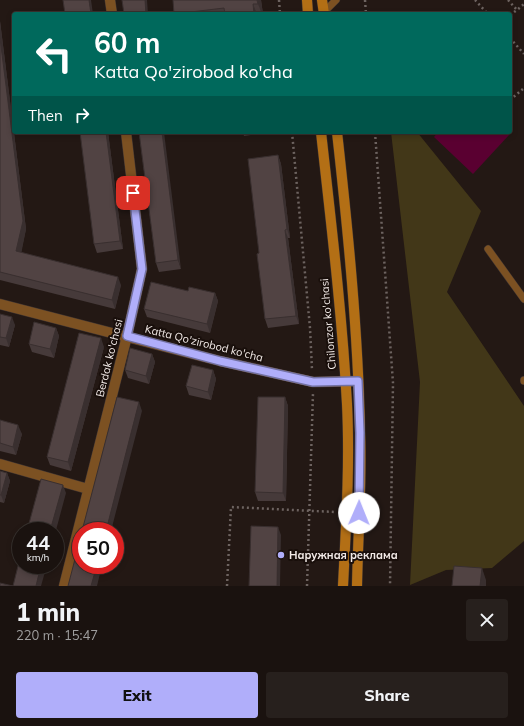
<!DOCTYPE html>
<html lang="en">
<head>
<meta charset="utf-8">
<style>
	body { margin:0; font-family:Mulish,sans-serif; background:#27201d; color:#f1f3f6; height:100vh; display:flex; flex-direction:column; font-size:15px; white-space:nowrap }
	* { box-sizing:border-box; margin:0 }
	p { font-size:13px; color:#9f9e9e }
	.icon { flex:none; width:22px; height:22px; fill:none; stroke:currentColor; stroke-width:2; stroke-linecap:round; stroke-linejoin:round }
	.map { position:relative; height:586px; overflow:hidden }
	.side { display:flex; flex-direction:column; background:#1a120f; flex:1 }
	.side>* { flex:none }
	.guide { position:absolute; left:12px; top:12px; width:500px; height:122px; border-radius:4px; box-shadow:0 2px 6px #0003,0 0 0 1px #38322f; background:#00695c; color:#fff; overflow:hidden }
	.speed { position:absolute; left:12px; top:522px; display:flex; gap:8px; font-size:20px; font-weight:700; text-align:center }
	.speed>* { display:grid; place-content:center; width:52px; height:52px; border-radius:50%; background:#1a120f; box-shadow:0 2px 6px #0003,0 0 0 1px #38322f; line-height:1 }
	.speed small { font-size:10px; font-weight:400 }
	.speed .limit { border:6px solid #d22; background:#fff; color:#111 }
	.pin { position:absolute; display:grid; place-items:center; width:34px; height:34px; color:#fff; margin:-17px; border-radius:8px; box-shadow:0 2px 6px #0006 }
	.me { position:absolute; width:44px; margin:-22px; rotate:1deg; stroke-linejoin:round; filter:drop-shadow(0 0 3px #0008) }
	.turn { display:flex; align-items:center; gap:14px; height:84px; padding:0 16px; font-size:18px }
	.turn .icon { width:52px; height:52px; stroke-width:2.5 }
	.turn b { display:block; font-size:28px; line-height:34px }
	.then { display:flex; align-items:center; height:38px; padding:0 16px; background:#0003; gap:8px; font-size:15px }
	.round { display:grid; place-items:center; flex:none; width:42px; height:42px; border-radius:4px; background:#27201d }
	.headline { display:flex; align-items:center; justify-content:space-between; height:68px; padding:0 16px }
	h1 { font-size:24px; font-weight:800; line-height:30px }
	.primary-button { display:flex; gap:8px; margin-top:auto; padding:8px 16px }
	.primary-button a { flex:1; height:46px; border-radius:4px; background:#b0aefa; color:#111; font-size:16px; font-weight:800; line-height:46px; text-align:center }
	.primary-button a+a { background:#27201d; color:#f1f3f6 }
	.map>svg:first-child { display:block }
	.green { fill:#423718 }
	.water { fill:#5a0031 }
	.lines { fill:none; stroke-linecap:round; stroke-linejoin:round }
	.service-casing { stroke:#403532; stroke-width:8 }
	.minor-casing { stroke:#403532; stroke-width:11 }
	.secondary-casing { stroke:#403532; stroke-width:11 }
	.path { stroke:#6d6360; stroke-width:2.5; stroke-dasharray:2 3; stroke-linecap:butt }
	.service { stroke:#7c5122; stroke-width:7 }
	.minor { stroke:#7c5122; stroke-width:10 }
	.secondary { stroke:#b36f15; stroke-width:10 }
	.wall { fill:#463a3a }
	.shaded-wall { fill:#392f2f }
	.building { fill:#514343; stroke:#392f2f }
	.route-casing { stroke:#7271a2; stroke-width:10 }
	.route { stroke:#b0aefa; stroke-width:7 }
	.poi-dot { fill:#b0aefa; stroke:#190f0b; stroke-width:1.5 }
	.labels { text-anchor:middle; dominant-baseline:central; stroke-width:4; stroke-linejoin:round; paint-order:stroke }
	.street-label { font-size:11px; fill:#f2eae7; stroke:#190f0b }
	.poi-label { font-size:11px; font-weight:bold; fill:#f2eae7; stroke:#190f0b; text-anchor:start }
</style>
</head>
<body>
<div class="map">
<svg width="524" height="586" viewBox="0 0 524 586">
	<rect width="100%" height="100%" fill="#231814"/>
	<path class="green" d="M 391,132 L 417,132 L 481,211 L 447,292 L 524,406 L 524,541 L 492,568 L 446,570 L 410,585 L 420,382 Z"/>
	<path class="water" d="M 438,132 L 507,132 L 509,135 L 473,174 L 434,137 Z"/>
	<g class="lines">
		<defs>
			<path id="service" d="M 324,12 L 336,0
				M 488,249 L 524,299
				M 524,380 L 524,381"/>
			<path id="minor" d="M 110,0 L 112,14
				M 0,304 L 220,361 L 313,382 L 358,381
				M 0,464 L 88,489
				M 64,586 L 127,336 L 142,269 L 126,132"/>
			<path id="secondary" d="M 307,0 L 308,14
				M 322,0 L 324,14
				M 321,132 C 331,222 342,313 347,404 C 350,464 346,526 343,586
				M 337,132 C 348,231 358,331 360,431 C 362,483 358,535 357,586"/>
		</defs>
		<use href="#service" class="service-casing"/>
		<use href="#minor" class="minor-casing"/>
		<use href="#secondary" class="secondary-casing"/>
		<path class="path" d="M 279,0 L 280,14
			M 365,0 L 366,14
			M 475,0 L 488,14
			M 508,0 L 517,10 L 524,4
			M 510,15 L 517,10
			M 510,38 L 524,54
			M 510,100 L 524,88
			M 292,132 L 310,328 L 312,370
			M 375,132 L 393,383 L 390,586
			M 227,586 L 231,507 L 335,512
			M 307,586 L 313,393"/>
		<use href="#service" class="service"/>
		<use href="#minor" class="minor"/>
		<use href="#secondary" class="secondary"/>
	</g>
	<path class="wall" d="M 173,0 L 261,0 L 263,14 L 175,14 Z
		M 0,21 L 26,229 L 21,252 L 121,285 L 115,309 L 0,280 Z
		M 108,132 L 123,249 L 97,253 L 94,244 Z
		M 139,132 L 181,269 L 159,272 L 156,263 Z
		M 243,132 L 273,132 L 244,136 Z
		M 278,155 L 281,164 L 290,238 L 288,238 L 299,324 L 268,328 L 265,319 L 259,253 Z
		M 188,291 L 215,293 L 218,301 L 210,333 L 147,317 L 144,309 Z
		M 0,314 L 15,325 L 9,347 L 0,345 Z
		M 56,328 L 59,336 L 54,358 L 32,352 L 29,344 Z
		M 104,347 L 71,471 L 50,465 L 47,457 Z
		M 152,354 L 155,362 L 149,384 L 128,378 L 125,370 Z
		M 213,370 L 216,379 L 211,400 L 189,395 L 186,386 Z
		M 285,397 L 288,406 L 286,501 L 258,501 L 255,492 Z
		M 0,420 L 22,434 L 16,455 L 0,451 Z
		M 0,471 L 7,473 L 10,481 L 4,503 L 0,502 Z"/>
	<path class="shaded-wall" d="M 89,0 L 91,0 L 93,14 L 91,14 Z
		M 145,0 L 147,0 L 148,14 L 146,14 Z
		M 257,0 L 261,0 L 263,14 L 262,14 L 258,4 Z
		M 253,4 L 257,14 L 254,14 Z
		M 0,21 L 26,229 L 20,260 L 16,251 L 0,38 Z
		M 106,132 L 108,132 L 123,249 L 120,241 Z
		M 162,132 L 164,132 L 181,269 L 178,260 Z
		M 278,155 L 281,164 L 290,238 L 287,229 Z
		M 285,230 L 288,238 L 299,324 L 296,316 Z
		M 118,277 L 121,285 L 115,309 L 112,300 Z
		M 215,293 L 218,301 L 210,333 L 207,324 Z
		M 12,317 L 15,325 L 9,347 L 6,338 Z
		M 56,328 L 59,336 L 54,358 L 50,349 Z
		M 101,338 L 104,347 L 71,471 L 68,462 Z
		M 152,354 L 155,362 L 149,384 L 146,376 Z
		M 213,370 L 216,379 L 211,400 L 208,392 Z
		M 285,397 L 288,406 L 286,501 L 283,493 Z
		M 139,402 L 142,411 L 111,531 L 106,531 Z
		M 18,425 L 22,434 L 16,455 L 13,447 Z
		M 7,473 L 10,481 L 4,503 L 1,495 Z
		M 63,485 L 66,493 L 55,534 L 55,531 L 50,531 Z
		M 278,527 L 281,535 L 280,586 L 277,586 Z
		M 41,565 L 47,565 L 41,586 L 36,586 Z
		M 97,565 L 102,565 L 97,586 L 91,586 Z
		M 482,568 L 486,580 L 486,586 L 480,586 Z"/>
	<path class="building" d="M 63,0 L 89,0 L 91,14 L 65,14 Z
		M 122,0 L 145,0 L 146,14 L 124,14 Z
		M 173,0 L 257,0 L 258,4 L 253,4 L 254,14 L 225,14 L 224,8 L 174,14 Z
		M 0,38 L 23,221 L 16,251 L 118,277 L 112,300 L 0,272 Z
		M 80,132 L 106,132 L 120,241 L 94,244 Z
		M 139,132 L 162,132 L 178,260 L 156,263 Z
		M 278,155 L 287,229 L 285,230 L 296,316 L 265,319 L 257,254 L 259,253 L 248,159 Z
		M 151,282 L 188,291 L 189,287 L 215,293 L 207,324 L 144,309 Z
		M 0,314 L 12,317 L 6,338 L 0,337 Z
		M 34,322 L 56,328 L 50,349 L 29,344 Z
		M 79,333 L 101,338 L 68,462 L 47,457 Z
		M 130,348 L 152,354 L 146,376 L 125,370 Z
		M 192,365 L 213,370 L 208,392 L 186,386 Z
		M 117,397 L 139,402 L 106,531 L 82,531 Z
		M 258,397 L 285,397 L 283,493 L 255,492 Z
		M 0,420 L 18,425 L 13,447 L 0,443 Z
		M 0,471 L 7,473 L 1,495 L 0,495 Z
		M 41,479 L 63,485 L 50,531 L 27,531 Z
		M 251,526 L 278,527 L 277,586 L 249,586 Z
		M 81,536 L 81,565 L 97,565 L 91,586 L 68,586 Z
		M 21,554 L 21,565 L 41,565 L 36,586 L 0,586 L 0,583 L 13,586 Z
		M 454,566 L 482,568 L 480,586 L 452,586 Z"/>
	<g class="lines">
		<defs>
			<path id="route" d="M 133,193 L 142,269 L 127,336 L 220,361 L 313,382 L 358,381 L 360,433 L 359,513"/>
		</defs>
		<use href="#route" class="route-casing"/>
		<use href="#route" class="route"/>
	</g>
	<circle class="poi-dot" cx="281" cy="555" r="4"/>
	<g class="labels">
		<g class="street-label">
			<text transform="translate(328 324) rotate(-95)">Chilonzor ko'chasi</text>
			<text transform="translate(204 343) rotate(14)">Katta Qo'zirobod ko'cha</text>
			<text transform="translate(109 358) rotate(-76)">Berdak ko'chasi</text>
		</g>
		<g class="poi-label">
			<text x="289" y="555">Наружная реклама</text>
		</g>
	</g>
</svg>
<div class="speed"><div>44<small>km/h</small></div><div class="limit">50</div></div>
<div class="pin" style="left:133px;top:193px;background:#d93025"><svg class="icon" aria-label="arrive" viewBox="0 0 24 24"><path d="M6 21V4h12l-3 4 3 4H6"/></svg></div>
<svg class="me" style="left:359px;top:513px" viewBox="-20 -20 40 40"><circle r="19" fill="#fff"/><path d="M0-13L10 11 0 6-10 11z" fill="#b0aefa"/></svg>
<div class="guide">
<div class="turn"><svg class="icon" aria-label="left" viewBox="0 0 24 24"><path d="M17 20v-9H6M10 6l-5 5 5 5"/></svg><div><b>60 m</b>Katta Qo'zirobod ko'cha</div></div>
<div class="then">Then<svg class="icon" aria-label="right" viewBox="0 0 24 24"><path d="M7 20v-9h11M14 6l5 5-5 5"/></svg></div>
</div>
</div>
<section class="side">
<div class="headline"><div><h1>1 min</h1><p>220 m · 15:47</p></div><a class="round"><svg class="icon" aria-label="close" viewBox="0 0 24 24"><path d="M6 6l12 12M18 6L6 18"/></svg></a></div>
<div class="primary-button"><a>Exit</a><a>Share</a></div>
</section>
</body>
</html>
